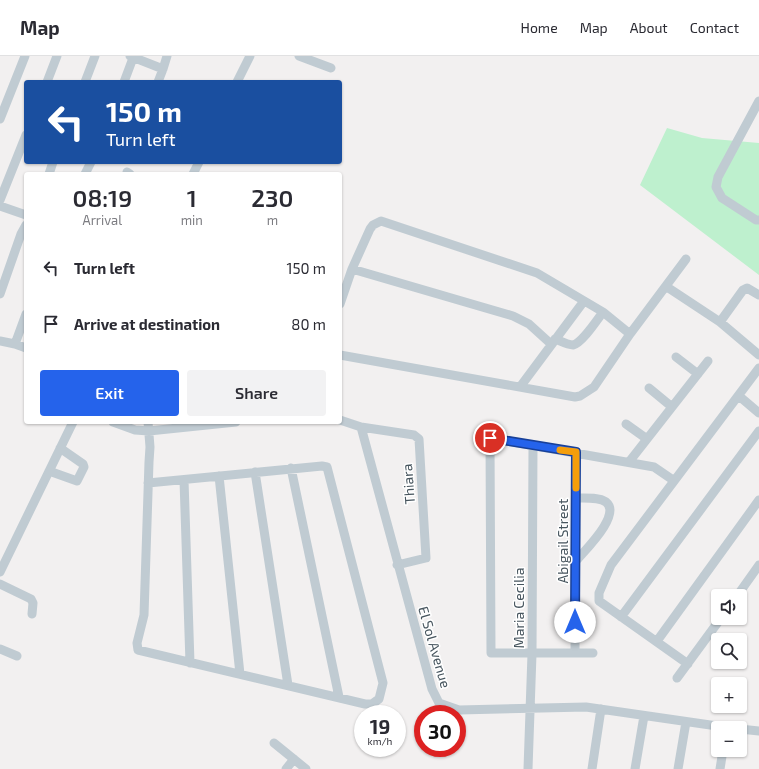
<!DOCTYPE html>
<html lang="en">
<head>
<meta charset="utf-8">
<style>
	body { margin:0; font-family:"Exo 2",sans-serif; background:#f2f2f3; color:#2b2b33; height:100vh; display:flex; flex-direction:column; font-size:15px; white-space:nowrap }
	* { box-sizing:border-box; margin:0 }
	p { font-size:13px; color:#7c7c81 }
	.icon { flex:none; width:22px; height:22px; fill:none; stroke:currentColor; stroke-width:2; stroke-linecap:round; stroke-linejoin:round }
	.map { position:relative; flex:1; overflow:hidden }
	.side { position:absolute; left:24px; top:116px; width:318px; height:252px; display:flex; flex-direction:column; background:#fff; border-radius:4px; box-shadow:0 1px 3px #0004 }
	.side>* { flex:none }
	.banner { position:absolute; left:24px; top:24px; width:318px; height:84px; border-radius:4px; box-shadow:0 1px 3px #0004; background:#1a4fa0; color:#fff; overflow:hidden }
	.buttons { position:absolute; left:711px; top:533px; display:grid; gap:8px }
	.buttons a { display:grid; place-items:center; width:36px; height:36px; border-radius:4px; background:#fff; box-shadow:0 1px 3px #0004; font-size:20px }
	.speed { position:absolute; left:354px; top:649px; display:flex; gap:8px; font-size:20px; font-weight:700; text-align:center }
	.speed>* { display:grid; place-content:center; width:52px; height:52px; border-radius:50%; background:#fff; box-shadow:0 1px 3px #0004; line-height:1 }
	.speed small { font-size:10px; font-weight:400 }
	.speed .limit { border:6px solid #d22; background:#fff; color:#111 }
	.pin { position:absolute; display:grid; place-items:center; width:34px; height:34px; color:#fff; margin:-17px; border:2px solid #fff; border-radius:50%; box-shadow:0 1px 4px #0007 }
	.me { position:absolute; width:44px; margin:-22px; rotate:0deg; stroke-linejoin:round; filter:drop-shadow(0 0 3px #0008) }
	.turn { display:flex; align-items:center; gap:14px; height:84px; padding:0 16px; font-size:18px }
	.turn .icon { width:52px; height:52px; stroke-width:2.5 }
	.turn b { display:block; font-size:28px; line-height:34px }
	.eta { display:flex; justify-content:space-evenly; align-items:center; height:68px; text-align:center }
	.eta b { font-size:24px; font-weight:600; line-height:28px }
	.cta { display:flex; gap:8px; margin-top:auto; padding:8px 16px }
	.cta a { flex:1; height:46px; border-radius:4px; background:#2563eb; color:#fff; font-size:16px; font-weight:600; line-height:46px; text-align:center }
	.cta a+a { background:#f2f2f3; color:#2b2b33 }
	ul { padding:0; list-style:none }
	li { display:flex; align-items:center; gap:12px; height:56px; padding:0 16px }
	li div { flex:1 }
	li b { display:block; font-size:15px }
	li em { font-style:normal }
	header { display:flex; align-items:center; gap:24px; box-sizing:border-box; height:56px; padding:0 20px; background:#fff; border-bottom:1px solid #e1e1e2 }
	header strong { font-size:19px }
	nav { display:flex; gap:22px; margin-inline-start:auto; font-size:14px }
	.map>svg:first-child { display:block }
	.green { fill:#bef0ce }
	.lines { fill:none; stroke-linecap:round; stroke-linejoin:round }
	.minor { stroke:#c0cbd2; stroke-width:9 }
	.route-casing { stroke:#184099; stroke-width:10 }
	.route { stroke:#2563eb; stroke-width:7 }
	.slow { stroke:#f59e0b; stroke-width:7 }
	.labels { text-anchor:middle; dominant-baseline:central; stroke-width:3; stroke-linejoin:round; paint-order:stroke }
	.street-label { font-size:14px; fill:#47555e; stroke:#fff }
</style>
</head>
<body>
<header>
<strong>Map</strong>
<nav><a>Home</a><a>Map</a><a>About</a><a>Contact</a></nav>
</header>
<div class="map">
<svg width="759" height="713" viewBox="0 0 759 713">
	<rect width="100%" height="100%" fill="#f2f0f0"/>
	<path class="green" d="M 667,72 L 702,82 L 759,87 L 759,219 L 640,129 Z"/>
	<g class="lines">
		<path class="minor" d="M 130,0 L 163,13 L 167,0
			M 299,0 L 331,12
			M 47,26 L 57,0
			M 85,26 L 95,0
			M 124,26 L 133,2
			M 158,26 L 163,13
			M 237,26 L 250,0
			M 759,45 L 718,121 L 716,131 L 722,142 L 756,164 L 759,164
			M 0,63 L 25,0
			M 127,116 L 130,118
			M 49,118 L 53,106
			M 85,118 L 91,106
			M 193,118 L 199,106
			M 0,144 L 26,79
			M 0,150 L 26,159
			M 352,213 L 513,260 L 529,268 L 551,288
			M 667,231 L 720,266 L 759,299
			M 0,238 L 21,178 L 26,169
			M 340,248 L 352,213 L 370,173 L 373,169 L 381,165 L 537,217 L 603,256 L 630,278
			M 720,266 L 743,234 L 747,232 L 759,239
			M 555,283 C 560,285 568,289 573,289 C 582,287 597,264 603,256
			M 0,285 L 15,288 L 26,258
			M 15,288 L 26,292
			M 340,299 L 575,341 L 580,340 L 594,331 L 630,278 L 686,203
			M 676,301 L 698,318
			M 520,331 L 584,245
			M 649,332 L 672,351
			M 739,340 L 759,357
			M 340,364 L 361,371 L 432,633 L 439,647 L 459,654 L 586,651 L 731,672
			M 113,366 L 135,374 L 149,375 L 236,366
			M 148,366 L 150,391 L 149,406 L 144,559 L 137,587 L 138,594 L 365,648 L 372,648 L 379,643 L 383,627 L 327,411 L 322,410 L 148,427
			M 626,368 L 647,383
			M 361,371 L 414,379 L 419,383 L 426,502 L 397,509
			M 629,406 L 708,305
			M 291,412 L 339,641
			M 49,415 L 77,425 L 84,411 L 83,408 L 60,392
			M 255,416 L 288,629
			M 219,420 L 240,618
			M 184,424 L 190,607
			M 576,442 C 584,442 599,441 606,446 C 622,459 584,495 576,505
			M 0,516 L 73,366
			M 0,528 L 31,543 L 33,547 L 32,558
			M 737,540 L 759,509
			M 621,561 L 759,375
			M 657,585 L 759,444
			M 0,593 L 17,600
			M 575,597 L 576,396
			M 593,597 L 491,597 L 490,382 L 654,411 L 673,424
			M 688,608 L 599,545 L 599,537 L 611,509 L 759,312
			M 677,622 L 721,562
			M 740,673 L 759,675
			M 274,687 L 306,713
			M 286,713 L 294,703
			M 528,713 L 532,598 L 533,390
			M 592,713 L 601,653
			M 635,713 L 644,660
			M 678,713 L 686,666
			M 720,713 L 723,694"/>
	</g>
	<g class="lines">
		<defs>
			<path id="route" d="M 490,382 L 576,396 L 575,566"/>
		</defs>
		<use href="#route" class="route-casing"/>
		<use href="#route" class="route"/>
		<path class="slow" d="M 560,394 L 576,396 L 576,432"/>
	</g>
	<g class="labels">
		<g class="street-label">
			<text transform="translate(408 428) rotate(-94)">Thiara</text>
			<text transform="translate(562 485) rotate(-90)">Abigail Street</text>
			<text transform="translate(518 552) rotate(-90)">Maria Cecilia</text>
			<text transform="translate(435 591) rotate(74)">El Sol Avenue</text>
		</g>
	</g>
</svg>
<div class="buttons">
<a><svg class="icon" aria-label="sound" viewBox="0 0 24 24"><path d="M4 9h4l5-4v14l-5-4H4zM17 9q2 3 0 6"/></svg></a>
<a><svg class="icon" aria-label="search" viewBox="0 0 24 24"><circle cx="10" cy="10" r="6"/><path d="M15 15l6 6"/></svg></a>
<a>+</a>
<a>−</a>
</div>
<div class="speed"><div>19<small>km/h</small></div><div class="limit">30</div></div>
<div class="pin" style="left:490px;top:382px;background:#d93025"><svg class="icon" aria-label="arrive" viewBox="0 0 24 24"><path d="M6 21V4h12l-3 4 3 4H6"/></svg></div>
<svg class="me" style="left:575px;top:566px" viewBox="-20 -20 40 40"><circle r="19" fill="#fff"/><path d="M0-13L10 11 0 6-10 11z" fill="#2563eb"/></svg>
<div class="banner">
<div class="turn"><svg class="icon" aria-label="left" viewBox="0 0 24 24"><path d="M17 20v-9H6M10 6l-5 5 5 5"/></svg><div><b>150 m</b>Turn left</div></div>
</div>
<section class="side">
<div class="eta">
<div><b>08:19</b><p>Arrival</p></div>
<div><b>1</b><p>min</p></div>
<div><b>230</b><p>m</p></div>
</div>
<ul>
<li><svg class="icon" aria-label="left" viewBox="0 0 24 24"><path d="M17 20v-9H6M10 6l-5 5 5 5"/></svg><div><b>Turn left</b></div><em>150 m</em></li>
<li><svg class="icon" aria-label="arrive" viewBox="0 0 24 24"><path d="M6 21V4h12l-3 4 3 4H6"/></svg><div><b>Arrive at destination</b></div><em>80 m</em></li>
</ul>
<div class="cta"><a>Exit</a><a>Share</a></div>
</section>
</div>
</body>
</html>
